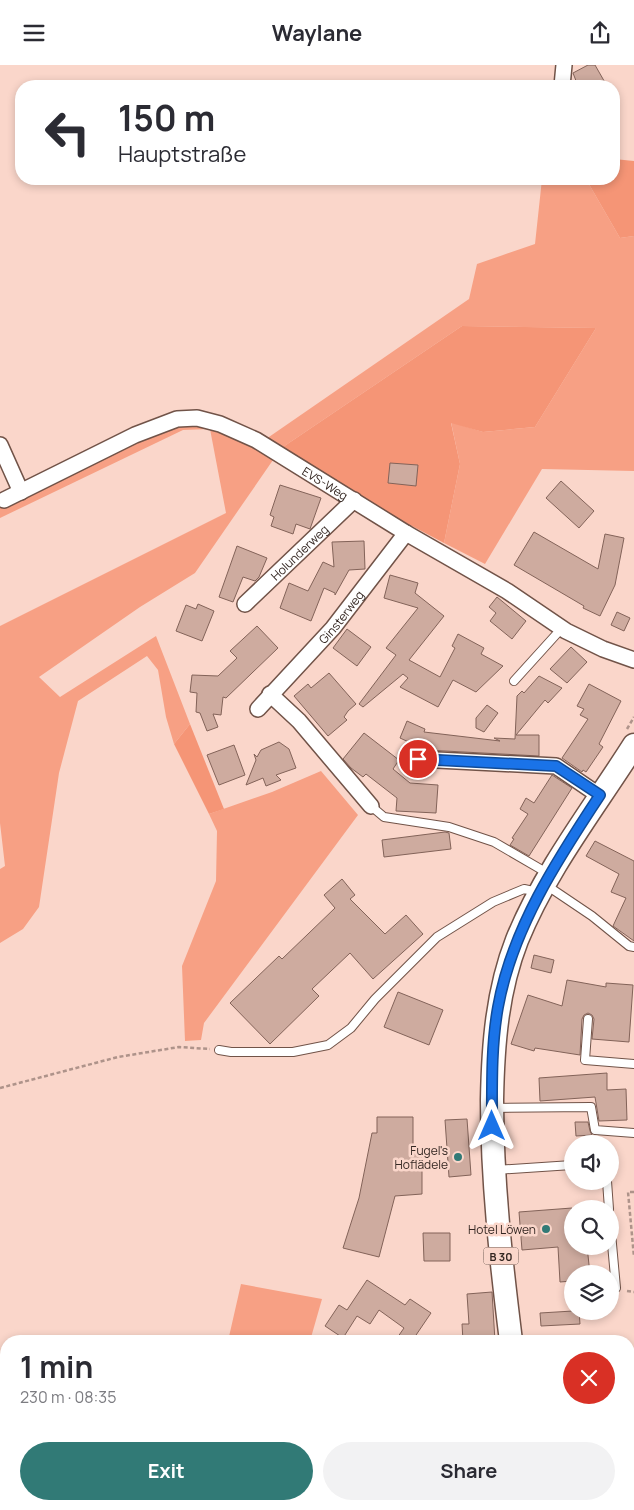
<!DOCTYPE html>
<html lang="en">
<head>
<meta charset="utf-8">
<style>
	body { margin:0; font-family:Manrope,sans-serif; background:#f2f2f3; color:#2b2b33; height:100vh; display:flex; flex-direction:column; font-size:19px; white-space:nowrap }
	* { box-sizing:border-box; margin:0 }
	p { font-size:16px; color:#7c7c81 }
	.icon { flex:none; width:28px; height:28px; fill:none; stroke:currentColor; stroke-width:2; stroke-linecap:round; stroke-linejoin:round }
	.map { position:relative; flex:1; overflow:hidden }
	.drawer { position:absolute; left:0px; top:1270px; width:635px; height:175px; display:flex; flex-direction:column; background:#fff; border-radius:20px 20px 0 0; box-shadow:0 2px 8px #0003 }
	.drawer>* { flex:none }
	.guide { position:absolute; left:15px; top:15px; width:605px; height:105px; border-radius:20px; box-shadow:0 2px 8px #0003; background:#fff; color:#2b2b33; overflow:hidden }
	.fabs { position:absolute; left:564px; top:1070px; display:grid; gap:10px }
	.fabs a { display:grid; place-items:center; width:55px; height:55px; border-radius:50%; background:#fff; box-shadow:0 2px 8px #0003; font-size:25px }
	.pin { position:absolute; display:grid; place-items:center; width:42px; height:42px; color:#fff; margin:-21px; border:2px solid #fff; border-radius:50%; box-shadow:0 1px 5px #0007 }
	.me { position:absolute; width:55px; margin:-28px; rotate:0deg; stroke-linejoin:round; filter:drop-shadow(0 0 4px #0008) }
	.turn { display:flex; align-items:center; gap:18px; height:105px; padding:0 20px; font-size:22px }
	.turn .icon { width:65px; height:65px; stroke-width:2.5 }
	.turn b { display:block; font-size:35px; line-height:42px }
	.round { display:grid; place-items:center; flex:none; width:52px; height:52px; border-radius:26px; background:#f2f2f3 }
	.overview { display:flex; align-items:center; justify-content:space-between; height:85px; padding:0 20px }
	h1 { font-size:30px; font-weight:700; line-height:38px }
	.primary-button { display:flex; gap:10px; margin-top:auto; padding:10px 20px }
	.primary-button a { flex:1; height:58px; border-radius:30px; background:#317a76; color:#fff; font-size:20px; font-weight:700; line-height:58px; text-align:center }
	.primary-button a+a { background:#f2f2f3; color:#2b2b33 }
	header { display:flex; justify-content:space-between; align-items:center; height:65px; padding:0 20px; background:#fff; font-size:22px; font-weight:700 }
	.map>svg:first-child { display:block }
	.green { fill:#f7a084 }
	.forest { fill:#f59576 }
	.building { fill:#ceab9f; stroke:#836359 }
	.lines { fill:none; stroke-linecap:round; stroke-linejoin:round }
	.lane-casing { stroke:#715348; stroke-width:10 }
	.street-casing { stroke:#715348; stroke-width:18 }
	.primary-casing { stroke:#715348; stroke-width:25 }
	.path { stroke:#ae938a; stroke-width:2.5; stroke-dasharray:4 2.5; stroke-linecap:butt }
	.lane { stroke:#fff; stroke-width:8 }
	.street { stroke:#fff; stroke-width:15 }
	.primary { stroke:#fff; stroke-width:22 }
	.route-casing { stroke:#114b97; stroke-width:12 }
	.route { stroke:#1a73e8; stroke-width:9 }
	.poi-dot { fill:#317a76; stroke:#fad6ca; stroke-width:2 }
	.labels { text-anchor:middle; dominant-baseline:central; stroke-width:5; stroke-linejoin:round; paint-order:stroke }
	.shield { fill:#fad6ca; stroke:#6f5c54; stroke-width:1 }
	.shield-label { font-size:11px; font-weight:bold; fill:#342722 }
	.street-label { font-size:12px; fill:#342722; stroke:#fad6ca }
	.poi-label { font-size:12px; fill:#342722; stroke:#fad6ca; text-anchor:end }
</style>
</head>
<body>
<header><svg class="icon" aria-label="menu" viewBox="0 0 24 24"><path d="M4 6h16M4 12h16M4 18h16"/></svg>Waylane<svg class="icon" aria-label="share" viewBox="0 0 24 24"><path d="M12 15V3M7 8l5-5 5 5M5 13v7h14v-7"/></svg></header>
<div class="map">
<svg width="634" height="1445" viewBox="0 0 634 1445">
	<rect width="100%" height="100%" fill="#fad6ca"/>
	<path class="green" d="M 542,114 L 586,114 L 620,173 L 634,171 L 634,406 L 542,404 L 485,499 L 444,478 L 460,399 L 451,357 L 483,367 L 535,362 L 596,263 L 462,261 L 280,384 L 266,374 L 469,234 L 477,199 L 535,179 Z
		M 194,359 C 227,365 245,376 273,395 L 195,508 L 140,542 L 39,612 L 60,632 L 156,571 L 190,659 L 174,679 L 166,652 L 158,605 L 147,591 L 78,636 L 59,708 L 39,842 L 23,864 L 0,878 L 0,804 L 5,801 L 0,758 L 0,561 L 226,448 L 210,364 L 183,365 L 0,453 L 0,442 L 149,369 Z
		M 321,706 L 358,750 L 204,958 L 201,975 L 185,976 L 182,901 L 216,816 L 217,766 L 209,749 L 272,727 Z
		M 241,1219 L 322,1234 L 310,1276 L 228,1276 Z
		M 190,1439 L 329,1439 L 342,1445 L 189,1445 Z"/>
	<path class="forest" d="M 614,94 L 634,96 L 634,171 L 620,173 L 586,114 L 614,114 Z
		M 462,261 L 596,263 L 535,362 L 483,367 L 451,358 L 460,399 L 444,478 L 395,452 L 280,384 Z
		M 190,659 L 224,744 L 209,749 L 174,679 Z"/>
	<path class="building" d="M 588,0 L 595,0 L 607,21 L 578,21 L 573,8 Z
		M 390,398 L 418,400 L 416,421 L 388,418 Z
		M 561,416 L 594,446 L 579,463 L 546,433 Z
		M 280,420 L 321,433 L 310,464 L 296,459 L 293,469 L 271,461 L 274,452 L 270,450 Z
		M 534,467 L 598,504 L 605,469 L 624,473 L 615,520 L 600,551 L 583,543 L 584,541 L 514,500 Z
		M 364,476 L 365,504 L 349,505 L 335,530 L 335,528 L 324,523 L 311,556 L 280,543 L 289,518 L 308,526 L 323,497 L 334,502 L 332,477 Z
		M 237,481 L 267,493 L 259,512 L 255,516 L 243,512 L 233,537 L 219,532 Z
		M 390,510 L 418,518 L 415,528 L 444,551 L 409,595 L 440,612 L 455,583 L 452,581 L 458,569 L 484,583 L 481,589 L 503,601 L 476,627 L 453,615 L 438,642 L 400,622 L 408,613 L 403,609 L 363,642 L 359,639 L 396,590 L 386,583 L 418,543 L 384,533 Z
		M 497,532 L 526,556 L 512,574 L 490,556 L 496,548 L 489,542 Z
		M 198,539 L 214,546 L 202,576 L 176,566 L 186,540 L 196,544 Z
		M 617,547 L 630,553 L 624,566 L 611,560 Z
		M 257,561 L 278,583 L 226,633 L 223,632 L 221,650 L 213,649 L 218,662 L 207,666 L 200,648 L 196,647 L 197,628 L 190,627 L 192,610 L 218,611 L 237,593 L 230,586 Z
		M 347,564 L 371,582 L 357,601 L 333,583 Z
		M 571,582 L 587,597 L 567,618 L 550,604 Z
		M 329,608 L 356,639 L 348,646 L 344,652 L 347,655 L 328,671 L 294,631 L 308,619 L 311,623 Z
		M 539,611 L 562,623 L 548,638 L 545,635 L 516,670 L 539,670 L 539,691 L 426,685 L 400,673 L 407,656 L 425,664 L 424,667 L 500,676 L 494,673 L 515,674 L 517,631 L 522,626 L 524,628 Z
		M 589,619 L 621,636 L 599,679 L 603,682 L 586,707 L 583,705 L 582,707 L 562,693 L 588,654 L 580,650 L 584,644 L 577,641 Z
		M 487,640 L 498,648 L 484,667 L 476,663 L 476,653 Z
		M 364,668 L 399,695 L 393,704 L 410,718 L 438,720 L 436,748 L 396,746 L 397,733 L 366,709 L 363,712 L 351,703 L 343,694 Z
		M 279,677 L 289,684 L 296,703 L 276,710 L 281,715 L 266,721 L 263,713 L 246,720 L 256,695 L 254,689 L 257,692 L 261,685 Z
		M 234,680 L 245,710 L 219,720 L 207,690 Z
		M 552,710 L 572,723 L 529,791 L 510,780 L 514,774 L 512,773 L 528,749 L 520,744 L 526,733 L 534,738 Z
		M 445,767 L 449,768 L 451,784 L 384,792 L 382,775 Z
		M 595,776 L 634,796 L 634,876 L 613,861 L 626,833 L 611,827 L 619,809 L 586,791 Z
		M 342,814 L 355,830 L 350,834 L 385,869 L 406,850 L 423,869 L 373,914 L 350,888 L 312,924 L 319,931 L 270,979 L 230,938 L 279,891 L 282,894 L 335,843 L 324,830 Z
		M 534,890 L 554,895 L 551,908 L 531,903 Z
		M 567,915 L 606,922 L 606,918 L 633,920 L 629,977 L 592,974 L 594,954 L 592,950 L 588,948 L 584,950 L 582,954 L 580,990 L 535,983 L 534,986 L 511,979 L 528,930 L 562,941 Z
		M 398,927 L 443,945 L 429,980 L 384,962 Z
		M 607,1008 L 607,1025 L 626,1024 L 627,1055 L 599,1056 L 595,1032 L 540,1036 L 539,1013 Z
		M 377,1052 L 413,1052 L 413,1083 L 422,1083 L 422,1129 L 395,1131 L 379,1192 L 343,1183 L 359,1133 L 372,1068 L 377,1068 Z
		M 467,1054 L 471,1110 L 449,1112 L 445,1055 Z
		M 575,1057 L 588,1057 L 590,1066 L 592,1070 L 576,1071 Z
		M 572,1143 L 572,1181 L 587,1181 L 590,1209 L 572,1209 L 572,1216 L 560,1217 L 558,1182 L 522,1185 L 519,1147 Z
		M 423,1168 L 450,1168 L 450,1196 L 424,1196 Z
		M 367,1215 L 405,1240 L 410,1234 L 431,1248 L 412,1276 L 395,1276 L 404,1263 L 379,1245 L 370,1259 L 357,1251 L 343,1273 L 325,1261 L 339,1240 L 347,1245 Z
		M 492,1227 L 495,1276 L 463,1276 L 462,1259 L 469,1259 L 467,1229 Z
		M 573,1246 L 579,1246 L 580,1259 L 541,1261 L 540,1248 Z"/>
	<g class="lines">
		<defs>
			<path id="lane" d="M 514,616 L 562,563
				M 371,741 L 384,752 L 449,762 L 494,777 L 549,809
				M 546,820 L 592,851 L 629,881 L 634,882
				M 588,954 L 585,995 L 634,999
				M 219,985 L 231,987 L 293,987 L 328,980 L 351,963 L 375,934 L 437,872 L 493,837 L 524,824 L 538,827
				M 493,1043 L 591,1042 L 595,1065 L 634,1068
				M 496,1105 L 572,1100
				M 607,1116 L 609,1144
				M 610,1157 L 616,1223"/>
			<g id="street">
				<path d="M 562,21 L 564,0"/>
				<path d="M 0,380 L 21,427"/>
				<path id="s1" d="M 4,435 L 135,370 L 177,354 L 197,353 L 220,359 L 256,375 L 406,468 L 507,526 L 566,566 L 603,584 L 634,595"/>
				<path id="s2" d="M 245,539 L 354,435"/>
				<path d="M 270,629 L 299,656 L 371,741"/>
				<path id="s3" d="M 258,644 L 333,563 L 406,468"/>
				<path d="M 418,694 L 556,701 L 600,731"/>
				<path d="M 418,1439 L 418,1445"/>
			</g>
			<path id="primary" d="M 511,1276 C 501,1196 492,1115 492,1035 C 493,980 497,926 517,875 C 546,804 594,743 634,680
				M 537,1439 L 539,1445"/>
		</defs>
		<use href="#lane" class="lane-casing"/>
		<use href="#street" class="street-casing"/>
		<use href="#primary" class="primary-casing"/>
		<path class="path" d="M 627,664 L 634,652
			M 0,1023 L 118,992 L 179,982 L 210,984
			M 634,1127 L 628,1127 L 634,1192
			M 627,1226 L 634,1227"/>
		<use href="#lane" class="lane"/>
		<use href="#street" class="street"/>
		<use href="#primary" class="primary"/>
	</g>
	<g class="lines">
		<defs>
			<path id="route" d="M 418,694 L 556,701 L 600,730 C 557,795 512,864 498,942 C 491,981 492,1021 492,1061"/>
		</defs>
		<use href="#route" class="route-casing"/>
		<use href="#route" class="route"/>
	</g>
	<g class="poi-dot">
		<circle cx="458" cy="1092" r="5"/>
		<circle cx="546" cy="1164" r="5"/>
	</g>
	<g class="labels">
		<rect class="shield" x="483.5" y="1182.5" width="35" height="17" rx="4"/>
		<g class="shield-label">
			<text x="501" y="1191">B 30</text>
		</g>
		<g class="street-label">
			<text stroke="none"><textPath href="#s1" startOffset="356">EVS-Weg</textPath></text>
			<text stroke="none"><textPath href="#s2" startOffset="75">Holunderweg</textPath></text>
			<text stroke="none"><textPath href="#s3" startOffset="124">Ginsterweg</textPath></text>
		</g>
		<g class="poi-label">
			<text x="448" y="1085">Fugel's<tspan x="448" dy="14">Hoflädele</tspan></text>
			<text x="536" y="1164">Hotel Löwen</text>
		</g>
	</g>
</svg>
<div class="fabs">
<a><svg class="icon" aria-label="sound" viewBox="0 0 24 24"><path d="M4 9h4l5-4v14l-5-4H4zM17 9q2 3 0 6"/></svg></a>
<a><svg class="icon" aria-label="search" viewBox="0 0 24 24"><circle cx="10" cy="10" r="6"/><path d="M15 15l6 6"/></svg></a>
<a><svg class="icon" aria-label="layers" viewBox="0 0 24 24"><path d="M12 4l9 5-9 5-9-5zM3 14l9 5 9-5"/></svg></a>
</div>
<div class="pin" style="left:418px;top:694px;background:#d93025"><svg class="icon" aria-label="arrive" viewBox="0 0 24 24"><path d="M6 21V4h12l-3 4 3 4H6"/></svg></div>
<svg class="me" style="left:492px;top:1061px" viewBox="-20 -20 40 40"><path d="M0-17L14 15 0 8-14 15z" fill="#1a73e8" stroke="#fff" stroke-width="4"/></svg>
<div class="guide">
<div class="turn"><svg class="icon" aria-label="left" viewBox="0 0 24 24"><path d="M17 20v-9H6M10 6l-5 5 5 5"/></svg><div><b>150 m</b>Hauptstraße</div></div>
</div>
<section class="drawer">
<div class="overview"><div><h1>1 min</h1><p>230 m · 08:35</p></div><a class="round" style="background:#d93025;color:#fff"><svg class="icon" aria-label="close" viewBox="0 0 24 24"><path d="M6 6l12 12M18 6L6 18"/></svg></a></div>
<div class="primary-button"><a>Exit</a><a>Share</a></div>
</section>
</div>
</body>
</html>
